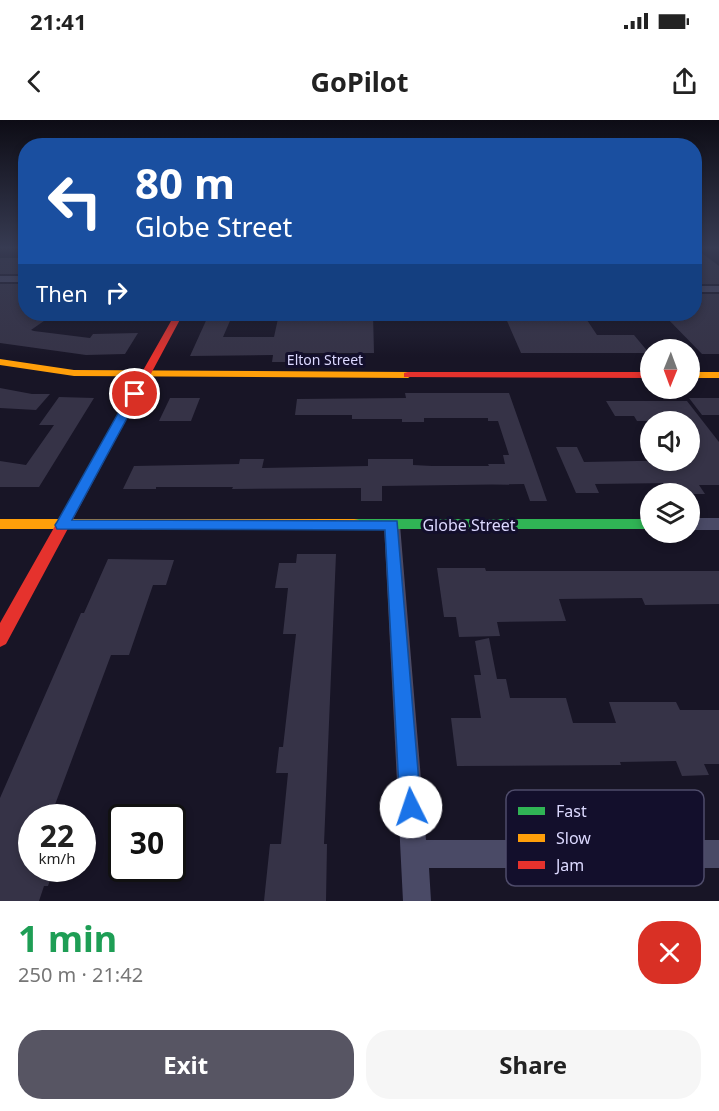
<!DOCTYPE html>
<html lang="en">
<head>
<meta charset="utf-8">
<style>
	body { margin:0; font-family:"Noto Sans",sans-serif; background:#f6f6f6; color:#222; height:100vh; display:flex; flex-direction:column; font-size:22px; white-space:nowrap }
	* { box-sizing:border-box; margin:0 }
	p { font-size:20px; color:#767676 }
	.icon { flex:none; width:33px; height:33px; fill:none; stroke:currentColor; stroke-width:2; stroke-linecap:round; stroke-linejoin:round }
	.map { position:relative; height:781px; overflow:hidden }
	.side { display:flex; flex-direction:column; background:#fff; flex:1 }
	.side>* { flex:none }
	.guide { position:absolute; left:18px; top:18px; width:684px; height:183px; border-radius:24px; box-shadow:0 3px 9px #0003; background:#1a4fa0; color:#fff; overflow:hidden }
	.needle { width:39px; rotate:181deg }
	.controls { position:absolute; left:640px; top:219px; display:grid; gap:12px }
	.controls a { display:grid; place-items:center; width:60px; height:60px; border-radius:50%; background:#fff; box-shadow:0 3px 9px #0003; font-size:30px }
	.speed { position:absolute; left:18px; top:684px; display:flex; gap:12px; font-size:30px; font-weight:700; text-align:center }
	.speed>* { display:grid; place-content:center; width:78px; height:78px; border-radius:50%; background:#fff; box-shadow:0 3px 9px #0003; line-height:1 }
	.speed small { font-size:15px; font-weight:400 }
	.speed .limit { border:3px solid #111; border-radius:9px; background:#fff; color:#111 }
	.pin { position:absolute; display:grid; place-items:center; width:51px; height:51px; color:#fff; margin:-26px; border:3px solid #fff; border-radius:50%; box-shadow:0 2px 6px #0007 }
	.me { position:absolute; width:66px; margin:-33px; rotate:356deg; stroke-linejoin:round; filter:drop-shadow(0 0 4px #0008) }
	.turn { display:flex; align-items:center; gap:21px; height:126px; padding:0 18px; font-size:27px }
	.turn .icon { width:78px; height:78px; stroke-width:2.5 }
	.turn b { display:block; font-size:42px; line-height:51px }
	.then { display:flex; align-items:center; height:57px; padding:0 18px; background:#0003; gap:12px; font-size:22px }
	.round { display:grid; place-items:center; flex:none; width:63px; height:63px; border-radius:24px; background:#f6f6f6 }
	.overview { display:flex; align-items:center; justify-content:space-between; height:102px; padding:0 18px }
	h1 { font-size:36px; font-weight:700; line-height:45px; color:#1e9e55 }
	.button { display:flex; gap:12px; margin-top:auto; padding:12px 18px }
	.button a { flex:1; height:69px; border-radius:24px; background:#575563; color:#fff; font-size:24px; font-weight:700; line-height:69px; text-align:center }
	.button a+a { background:#f6f6f6; color:#222 }
	.status { display:flex; justify-content:space-between; align-items:center; height:42px; padding:0 30px; background:#fff; direction:ltr }
	.status svg { height:16px; fill:currentColor }
	header { display:flex; justify-content:space-between; align-items:center; height:78px; padding:0 18px; background:#fff; font-size:27px; font-weight:700 }
	.map>svg:first-child { display:block }
	.building { fill:#363347 }
	.lines { fill:none; stroke-linecap:round; stroke-linejoin:round }
	.street { fill:#4a4a66; fill-rule:evenodd }
	.fast { fill:#30b455; fill-rule:evenodd }
	.slow { fill:#ff9f0a; fill-rule:evenodd }
	.jam { fill:#e5322d; fill-rule:evenodd }
	.route { fill:#1a73e8; stroke:#114b97; stroke-width:1.5 }
	.labels { text-anchor:middle; dominant-baseline:central; stroke-width:6; stroke-linejoin:round; paint-order:stroke }
	.far-street-label { font-size:14px; fill:#dcd9ff; stroke:#130f2c }
	.street-label { font-size:16px; fill:#dcd9ff; stroke:#130f2c }
	.key { fill:#130f2c; stroke:#4f4c6b; stroke-width:1.5 }
	.key-label { font-size:16px; fill:#dcd9ff }
</style>
</head>
<body>
<div class="status"><b>21:41</b><svg viewBox="0 0 49 12"><path d="M0 12V9h3v3zM5 12V6h3v6zM10 12V3h3v9zM15 12V0h3v12zM26 1h20v11H26zM47 4h2v5h-2z"/></svg></div>
<header><svg class="icon" aria-label="back" viewBox="0 0 24 24"><path d="M15 5l-7 7 7 7"/></svg>GoPilot<svg class="icon" aria-label="share" viewBox="0 0 24 24"><path d="M12 15V3M7 8l5-5 5 5M5 13v7h14v-7"/></svg></header>
<div class="map">
<svg width="719" height="781" viewBox="0 0 719 781">
	<rect width="100%" height="100%" fill="#181526"/>
	<path class="building" d="M 694,127 L 719,146 L 719,164 L 694,164 Z
		M 0,138 L 26,138 L 26,154 L 0,154 Z
		M 0,164 L 26,164 L 26,194 L 54,194 L 31,210 L 34,211 L 90,218 L 93,214 L 138,213 L 125,234 L 86,235 L 0,223 Z
		M 694,174 L 719,174 L 719,234 L 702,234 L 663,194 L 694,194 Z
		M 209,194 L 233,194 L 223,217 L 274,217 L 279,194 L 373,194 L 374,233 L 297,233 L 296,242 L 272,242 L 273,235 L 190,236 Z
		M 504,194 L 583,194 L 597,215 L 634,215 L 649,233 L 521,233 Z
		M 0,268 L 32,274 L 50,274 L 36,290 L 0,288 Z
		M 405,273 L 509,273 L 547,381 L 530,381 L 524,364 L 382,366 L 382,381 L 361,381 L 361,368 L 232,369 L 233,367 L 156,367 L 156,369 L 123,369 L 134,346 L 239,344 L 240,339 L 264,339 L 262,348 L 368,346 L 368,339 L 413,339 L 413,345 L 432,346 L 489,346 L 488,344 L 505,344 L 503,335 L 509,335 L 498,301 L 488,301 L 488,298 L 424,298 L 424,302 L 402,302 L 402,299 L 352,299 L 352,295 L 295,295 L 297,279 L 406,278 Z
		M 59,277 L 94,278 L 39,367 L 0,367 L 0,341 L 26,345 L 54,305 L 39,305 Z
		M 170,278 L 200,278 L 191,301 L 159,301 Z
		M 689,278 L 719,278 L 719,295 L 702,295 Z
		M 606,281 L 687,281 L 719,322 L 719,365 L 699,365 L 705,374 L 677,374 L 671,363 L 595,364 L 599,373 L 576,373 L 556,327 L 577,327 L 584,342 L 692,340 L 690,301 L 637,301 L 634,296 L 615,296 Z
		M 297,434 L 336,434 L 324,724 L 327,724 L 326,781 L 264,781 L 270,724 L 281,724 L 288,653 L 276,653 L 279,627 L 283,627 L 296,514 L 283,514 L 288,468 L 275,468 L 279,443 L 296,443 Z
		M 108,439 L 174,440 L 166,465 L 153,465 L 129,535 L 111,535 L 50,698 L 32,698 L 32,748 L 54,748 L 48,766 L 44,766 L 39,781 L 0,781 L 0,678 L 81,493 L 84,493 Z
		M 437,448 L 485,448 L 486,451 L 719,451 L 719,484 L 645,485 L 642,478 L 559,479 L 566,501 L 497,502 L 500,516 L 459,517 L 456,497 L 444,497 Z
		M 489,518 L 497,559 L 506,559 L 510,578 L 566,578 L 573,603 L 616,603 L 609,582 L 676,582 L 680,590 L 719,590 L 719,644 L 704,644 L 709,655 L 682,656 L 676,641 L 620,642 L 621,645 L 457,646 L 451,598 L 481,598 L 474,555 L 481,555 L 475,521 Z"/>
	<g class="lines">
		<path class="street" d="M 0,156 L 26,156 L 26,162 L 0,162 Z
			M 694,166 L 719,166 L 719,172 L 694,172 Z
			M 690,398 L 719,398 L 719,410 L 690,410 Z
			M 392,399 L 398,400 L 400,405 L 426,720 L 719,720 L 719,748 L 429,748 L 431,781 L 403,781 L 384,405 L 386,400 Z"/>
		<path class="fast" d="M 354,399 L 651,399 L 651,409 L 354,409 L 349,408 L 347,404 L 349,400 Z"/>
		<path class="slow" d="M 0,239 L 74,250 L 408,252 L 413,255 L 408,258 L 74,256 L 0,245 Z
			M 690,252 L 719,252 L 719,258 L 690,258 Z
			M 0,399 L 354,399 L 359,400 L 361,404 L 359,408 L 354,409 L 0,409 Z"/>
		<path class="jam" d="M 175,194 L 183,194 L 6,524 L 0,527 L 0,503 Z
			M 408,252 L 651,252 L 651,258 L 404,257 L 404,253 Z"/>
	</g>
	<linearGradient id="sky" x2="0" y2="1"><stop stop-color="#0d0c15"/><stop offset="0.54" stop-color="#373b52"/><stop offset="1" stop-color="#373b52" stop-opacity="0"/></linearGradient>
	<rect width="719" height="237" fill="url(#sky)"/>
	<path class="route" d="M 135,271 L 140,274 L 72,400 L 397,401 L 421,687 L 418,695 L 411,698 L 403,695 L 400,687 L 385,410 L 57,409 L 55,405 L 57,402 L 129,274 Z"/>
	<g class="labels">
		<g class="far-street-label">
			<text x="325" y="239">Elton Street</text>
		</g>
		<g class="street-label">
			<text x="469" y="405">Globe Street</text>
		</g>
	</g>
	<rect x="506" y="670" width="198" height="96" rx="9" class="key"/>
	<rect x="518" y="687" width="27" height="8" fill="#30b455"/>
	<rect x="518" y="714" width="27" height="8" fill="#ff9f0a"/>
	<rect x="518" y="741" width="27" height="8" fill="#e5322d"/>
	<g class="key-label">
		<text x="556" y="697">Fast</text>
		<text x="556" y="724">Slow</text>
		<text x="556" y="751">Jam</text>
	</g>
</svg>
<div class="controls">
<a><svg class="needle" viewBox="-14 -14 28 28"><path d="M0-13l5 13h-10z" fill="#e53935"/><path d="M0 13l5-13h-10z" fill="#767676"/></svg></a>
<a><svg class="icon" aria-label="sound" viewBox="0 0 24 24"><path d="M4 9h4l5-4v14l-5-4H4zM17 9q2 3 0 6"/></svg></a>
<a><svg class="icon" aria-label="layers" viewBox="0 0 24 24"><path d="M12 4l9 5-9 5-9-5zM3 14l9 5 9-5"/></svg></a>
</div>
<div class="speed"><div>22<small>km/h</small></div><div class="limit">30</div></div>
<div class="pin" style="left:135px;top:274px;background:#d93025"><svg class="icon" aria-label="arrive" viewBox="0 0 24 24"><path d="M6 21V4h12l-3 4 3 4H6"/></svg></div>
<svg class="me" style="left:411px;top:687px" viewBox="-20 -20 40 40"><circle r="19" fill="#fff"/><path d="M0-13L10 11 0 6-10 11z" fill="#1a73e8"/></svg>
<div class="guide">
<div class="turn"><svg class="icon" aria-label="left" viewBox="0 0 24 24"><path d="M17 20v-9H6M10 6l-5 5 5 5"/></svg><div><b>80 m</b>Globe Street</div></div>
<div class="then">Then<svg class="icon" aria-label="right" viewBox="0 0 24 24"><path d="M7 20v-9h11M14 6l5 5-5 5"/></svg></div>
</div>
</div>
<section class="side">
<div class="overview"><div><h1>1 min</h1><p>250 m · 21:42</p></div><a class="round" style="background:#d93025;color:#fff"><svg class="icon" aria-label="close" viewBox="0 0 24 24"><path d="M6 6l12 12M18 6L6 18"/></svg></a></div>
<div class="button"><a>Exit</a><a>Share</a></div>
</section>
</body>
</html>
